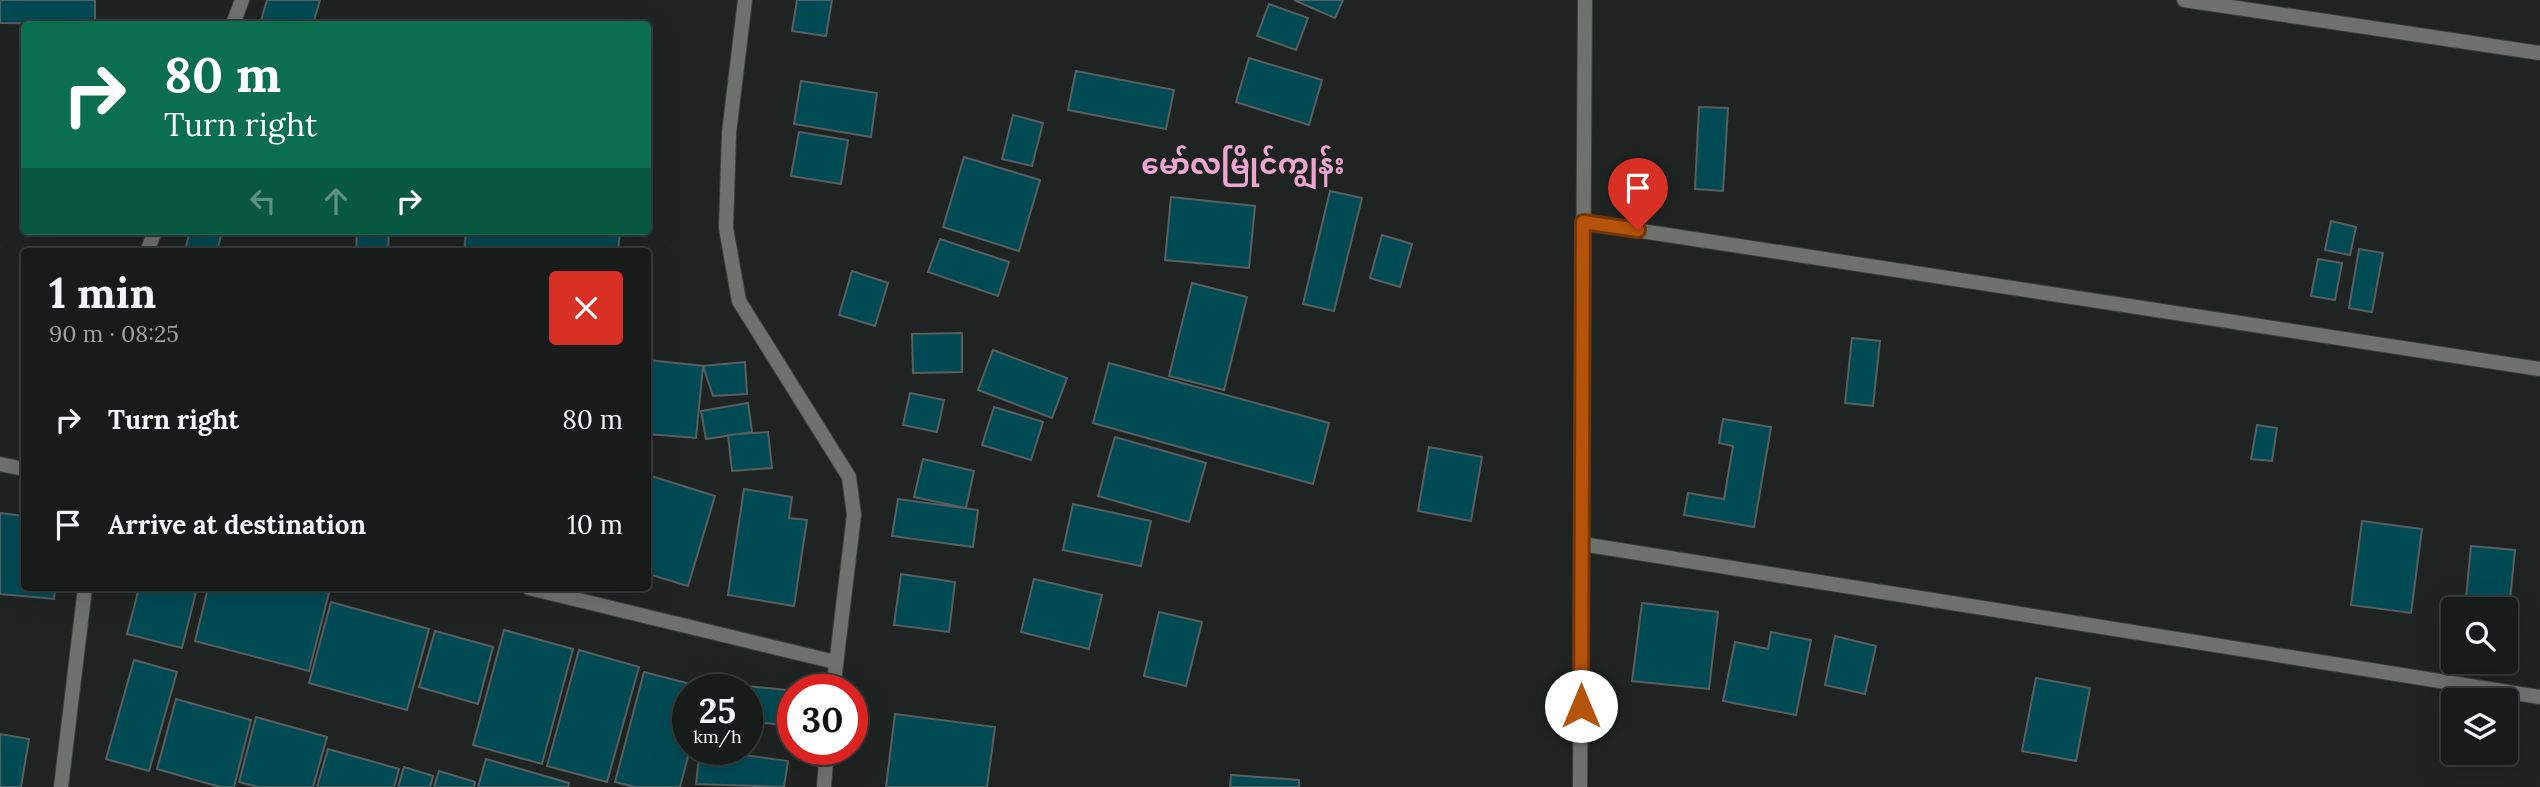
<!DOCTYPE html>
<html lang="en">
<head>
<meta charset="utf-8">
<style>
	body { margin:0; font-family:Lora,"Noto Sans Myanmar",serif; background:#242827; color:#f1f3f6; height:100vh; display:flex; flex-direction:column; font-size:26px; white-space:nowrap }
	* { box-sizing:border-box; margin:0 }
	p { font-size:23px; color:#9ea1a2 }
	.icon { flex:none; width:38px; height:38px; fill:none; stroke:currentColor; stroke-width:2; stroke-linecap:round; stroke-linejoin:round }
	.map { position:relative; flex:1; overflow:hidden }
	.side { position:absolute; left:21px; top:248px; width:630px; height:343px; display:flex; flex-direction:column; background:#171b1a; border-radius:7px; box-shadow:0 7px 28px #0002,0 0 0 2px #363939 }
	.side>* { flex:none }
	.banner { position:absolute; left:21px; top:21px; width:630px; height:214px; border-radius:7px; box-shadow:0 7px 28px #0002,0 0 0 2px #363939; background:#0b6e4f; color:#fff; overflow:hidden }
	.tools { position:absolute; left:2441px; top:597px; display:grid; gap:14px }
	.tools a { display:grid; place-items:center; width:77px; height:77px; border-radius:7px; background:#171b1a; box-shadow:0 7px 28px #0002,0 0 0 2px #363939; font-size:35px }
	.speed { position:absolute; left:672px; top:674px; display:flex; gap:14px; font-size:35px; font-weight:700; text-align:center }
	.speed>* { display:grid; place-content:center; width:91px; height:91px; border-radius:50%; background:#171b1a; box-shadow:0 7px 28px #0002,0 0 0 2px #363939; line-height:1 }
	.speed small { font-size:18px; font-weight:400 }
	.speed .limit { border:10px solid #d22; background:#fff; color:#111 }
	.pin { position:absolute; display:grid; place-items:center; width:60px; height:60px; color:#fff; margin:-72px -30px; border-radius:50% 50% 50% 0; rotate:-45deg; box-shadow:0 0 7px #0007 }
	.pin .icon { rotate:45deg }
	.me { position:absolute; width:77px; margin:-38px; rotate:0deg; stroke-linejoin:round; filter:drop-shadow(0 0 5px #0008) }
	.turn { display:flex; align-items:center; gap:24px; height:147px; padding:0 28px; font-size:32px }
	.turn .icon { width:91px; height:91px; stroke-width:2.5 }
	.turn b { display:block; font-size:49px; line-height:60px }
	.lanes { display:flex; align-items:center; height:66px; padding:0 28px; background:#0003; justify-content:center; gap:35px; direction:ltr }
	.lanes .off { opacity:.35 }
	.round { display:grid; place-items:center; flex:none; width:74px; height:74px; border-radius:7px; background:#242827 }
	.summary { display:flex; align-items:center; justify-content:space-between; height:119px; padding:0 28px }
	h1 { font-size:42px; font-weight:700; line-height:52px }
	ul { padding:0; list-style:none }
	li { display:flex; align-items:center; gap:21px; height:105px; padding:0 28px }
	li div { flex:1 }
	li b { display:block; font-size:26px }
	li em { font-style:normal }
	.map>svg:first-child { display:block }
	.building { fill:#004a54; stroke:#595f60; stroke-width:2 }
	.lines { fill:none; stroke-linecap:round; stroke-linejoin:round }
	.minor-casing { stroke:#3b403e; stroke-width:16 }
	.tertiary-casing { stroke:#3b403e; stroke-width:16 }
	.minor { stroke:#6f716f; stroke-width:14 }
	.tertiary { stroke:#6f716f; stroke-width:14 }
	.route-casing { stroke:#753606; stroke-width:18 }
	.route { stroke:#b45309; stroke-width:12 }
	.labels { text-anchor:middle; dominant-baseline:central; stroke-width:7; stroke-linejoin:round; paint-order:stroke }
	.district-label { font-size:28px; font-weight:bold; fill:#eea6d1; stroke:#1f2422 }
</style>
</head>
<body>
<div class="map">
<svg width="2540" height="787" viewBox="0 0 2540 787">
	<rect width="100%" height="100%" fill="#1f2422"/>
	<path class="building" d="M 0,0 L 95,0 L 95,24 L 0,23 Z
		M 267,0 L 320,0 L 313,24 L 260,24 Z
		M 797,0 L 832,0 L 826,36 L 792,31 Z
		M 1294,0 L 1343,0 L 1335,18 Z
		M 1269,4 L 1308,18 L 1296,50 L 1257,36 Z
		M 1249,58 L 1322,80 L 1309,125 L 1236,102 Z
		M 1076,71 L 1174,90 L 1166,129 L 1068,110 Z
		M 801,81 L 877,93 L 871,137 L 794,124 Z
		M 1699,107 L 1728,108 L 1723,191 L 1695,189 Z
		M 1013,115 L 1043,123 L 1032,166 L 1002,159 Z
		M 799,132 L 848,140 L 841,184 L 791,176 Z
		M 964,157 L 1040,180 L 1019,251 L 943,227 Z
		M 1330,191 L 1362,198 L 1334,311 L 1303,304 Z
		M 1171,197 L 1255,206 L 1249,268 L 1165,260 Z
		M 2331,221 L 2356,227 L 2350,255 L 2325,250 Z
		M 190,231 L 222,231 L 217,252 L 185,250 Z
		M 357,231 L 389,231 L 388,252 L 356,252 Z
		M 466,231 L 620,231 L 618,252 L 464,252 Z
		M 1382,235 L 1412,244 L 1400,287 L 1370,278 Z
		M 940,239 L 1009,262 L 998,296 L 928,272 Z
		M 2359,249 L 2383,253 L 2372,312 L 2349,308 Z
		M 2318,259 L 2342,263 L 2335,300 L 2311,296 Z
		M 852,271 L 888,283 L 875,326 L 839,315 Z
		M 1192,283 L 1247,297 L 1224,390 L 1169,376 Z
		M 962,333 L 962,372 L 913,373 L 912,334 Z
		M 1852,338 L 1880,341 L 1873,406 L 1845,403 Z
		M 993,350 L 1067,378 L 1052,418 L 978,390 Z
		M 648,360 L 703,366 L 696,438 L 648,434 Z
		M 745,362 L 747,394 L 713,396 L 703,366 Z
		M 1109,363 L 1329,423 L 1313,484 L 1093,423 Z
		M 910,393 L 944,400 L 937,432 L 903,425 Z
		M 748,403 L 752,432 L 706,439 L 701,411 Z
		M 994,407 L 1043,422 L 1031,460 L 982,445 Z
		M 1723,419 L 1771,427 L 1754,527 L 1684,515 L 1688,493 L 1724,499 L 1733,446 L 1719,443 Z
		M 2257,425 L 2277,428 L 2272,461 L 2251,459 Z
		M 768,432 L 772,468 L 732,471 L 728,435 Z
		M 1115,437 L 1206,463 L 1189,522 L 1098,496 Z
		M 1429,447 L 1482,457 L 1471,521 L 1418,511 Z
		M 923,459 L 974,471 L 966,508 L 914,497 Z
		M 648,475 L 715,496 L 688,586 L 648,574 Z
		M 744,489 L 792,497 L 789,518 L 807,520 L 794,606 L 728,595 Z
		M 898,499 L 978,510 L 973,547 L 892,536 Z
		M 1073,504 L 1151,521 L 1141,566 L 1063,550 Z
		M 0,513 L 24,516 L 24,588 L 55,588 L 54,599 L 0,594 Z
		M 2362,521 L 2422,529 L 2411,613 L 2351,605 Z
		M 2471,546 L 2515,550 L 2507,631 L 2506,609 L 2465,609 Z
		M 901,574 L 955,582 L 949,632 L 894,625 Z
		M 1034,579 L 1102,595 L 1089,649 L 1021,632 Z
		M 139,588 L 181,588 L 196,592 L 182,648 L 127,634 Z
		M 208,588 L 310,588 L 329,593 L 309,671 L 195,641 Z
		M 331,602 L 429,629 L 407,710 L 309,683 Z
		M 1642,603 L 1718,612 L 1709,689 L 1632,681 Z
		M 1159,612 L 1202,622 L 1186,686 L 1144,676 Z
		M 504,630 L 573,649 L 542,764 L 473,745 Z
		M 435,631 L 493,647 L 478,704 L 419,687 Z
		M 1771,632 L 1811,640 L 1796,715 L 1723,701 L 1735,642 L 1768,649 Z
		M 1835,636 L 1876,646 L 1865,694 L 1825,685 Z
		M 579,650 L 639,667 L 607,782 L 547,766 Z
		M 134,660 L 177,672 L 149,771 L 106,759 Z
		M 644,672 L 706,688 L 688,690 L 690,749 L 680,787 L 635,787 L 615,782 Z
		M 2036,678 L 2090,688 L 2076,761 L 2022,751 Z
		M 715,683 L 787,690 L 783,725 L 747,721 L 747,690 L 715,690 Z
		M 176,699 L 251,720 L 234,787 L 220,787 L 157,769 Z
		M 895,714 L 995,727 L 987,787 L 886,787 Z
		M 256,717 L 327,737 L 313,787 L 258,787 L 239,782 Z
		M 0,734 L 29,739 L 21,787 L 0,787 Z
		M 328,749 L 399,769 L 394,787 L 317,787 Z
		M 700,749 L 788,761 L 784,787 L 696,784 Z
		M 486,759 L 569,783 L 568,787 L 478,787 Z
		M 404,767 L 433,776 L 430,787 L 398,787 Z
		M 439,771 L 475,782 L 474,787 L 434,787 Z
		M 1231,775 L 1299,780 L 1299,787 L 1230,787 Z"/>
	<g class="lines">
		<defs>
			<path id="minor" d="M 745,0 L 729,133 L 726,228 L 739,301 L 849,477 L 854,515 L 833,690
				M 2184,0 L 2540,53
				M 1583,222 L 2540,369
				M 0,464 L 24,469
				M 1582,544 L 2540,697
				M 529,588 L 835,662
				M 824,787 L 827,749
				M 1580,787 L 1585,0"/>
			<path id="tertiary" d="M 233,24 L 242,0
				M 147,252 L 155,231
				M 61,787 L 85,588"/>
		</defs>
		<use href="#minor" class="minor-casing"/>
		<use href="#tertiary" class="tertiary-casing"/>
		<use href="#minor" class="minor"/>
		<use href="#tertiary" class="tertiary"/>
	</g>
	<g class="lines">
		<defs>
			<path id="route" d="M 1581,706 L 1583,222 L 1638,230"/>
		</defs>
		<use href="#route" class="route-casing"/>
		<use href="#route" class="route"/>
	</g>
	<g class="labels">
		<g class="district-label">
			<text x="1243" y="164">မော်လမြိုင်ကျွန်း</text>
		</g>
	</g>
</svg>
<div class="tools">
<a><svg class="icon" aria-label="search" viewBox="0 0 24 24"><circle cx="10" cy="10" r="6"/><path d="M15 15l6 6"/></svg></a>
<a><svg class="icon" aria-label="layers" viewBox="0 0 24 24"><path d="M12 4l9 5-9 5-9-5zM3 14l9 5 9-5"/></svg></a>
</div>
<div class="speed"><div>25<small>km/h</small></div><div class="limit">30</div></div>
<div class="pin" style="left:1638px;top:230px;background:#d93025"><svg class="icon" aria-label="arrive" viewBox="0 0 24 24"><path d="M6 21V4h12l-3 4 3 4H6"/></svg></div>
<svg class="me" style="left:1581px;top:706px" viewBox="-20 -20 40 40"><circle r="19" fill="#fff"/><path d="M0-13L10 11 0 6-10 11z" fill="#b45309"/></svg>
<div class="banner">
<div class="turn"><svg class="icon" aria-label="right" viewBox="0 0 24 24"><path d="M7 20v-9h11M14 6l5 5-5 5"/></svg><div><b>80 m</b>Turn right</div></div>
<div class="lanes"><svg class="icon off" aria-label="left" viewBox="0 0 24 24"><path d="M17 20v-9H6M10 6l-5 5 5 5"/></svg><svg class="icon off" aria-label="ahead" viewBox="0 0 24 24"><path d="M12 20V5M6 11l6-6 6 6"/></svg><svg class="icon" aria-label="right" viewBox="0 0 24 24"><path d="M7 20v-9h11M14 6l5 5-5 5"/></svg></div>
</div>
<section class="side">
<div class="summary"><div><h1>1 min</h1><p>90 m · 08:25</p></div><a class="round" style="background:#d93025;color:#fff"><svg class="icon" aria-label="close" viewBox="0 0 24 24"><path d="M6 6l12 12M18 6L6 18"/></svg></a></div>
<ul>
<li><svg class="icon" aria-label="right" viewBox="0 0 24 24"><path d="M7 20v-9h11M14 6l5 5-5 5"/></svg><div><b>Turn right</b></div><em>80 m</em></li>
<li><svg class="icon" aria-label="arrive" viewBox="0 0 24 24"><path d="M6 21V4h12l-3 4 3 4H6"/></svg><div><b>Arrive at destination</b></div><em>10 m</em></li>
</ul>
</section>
</div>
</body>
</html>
